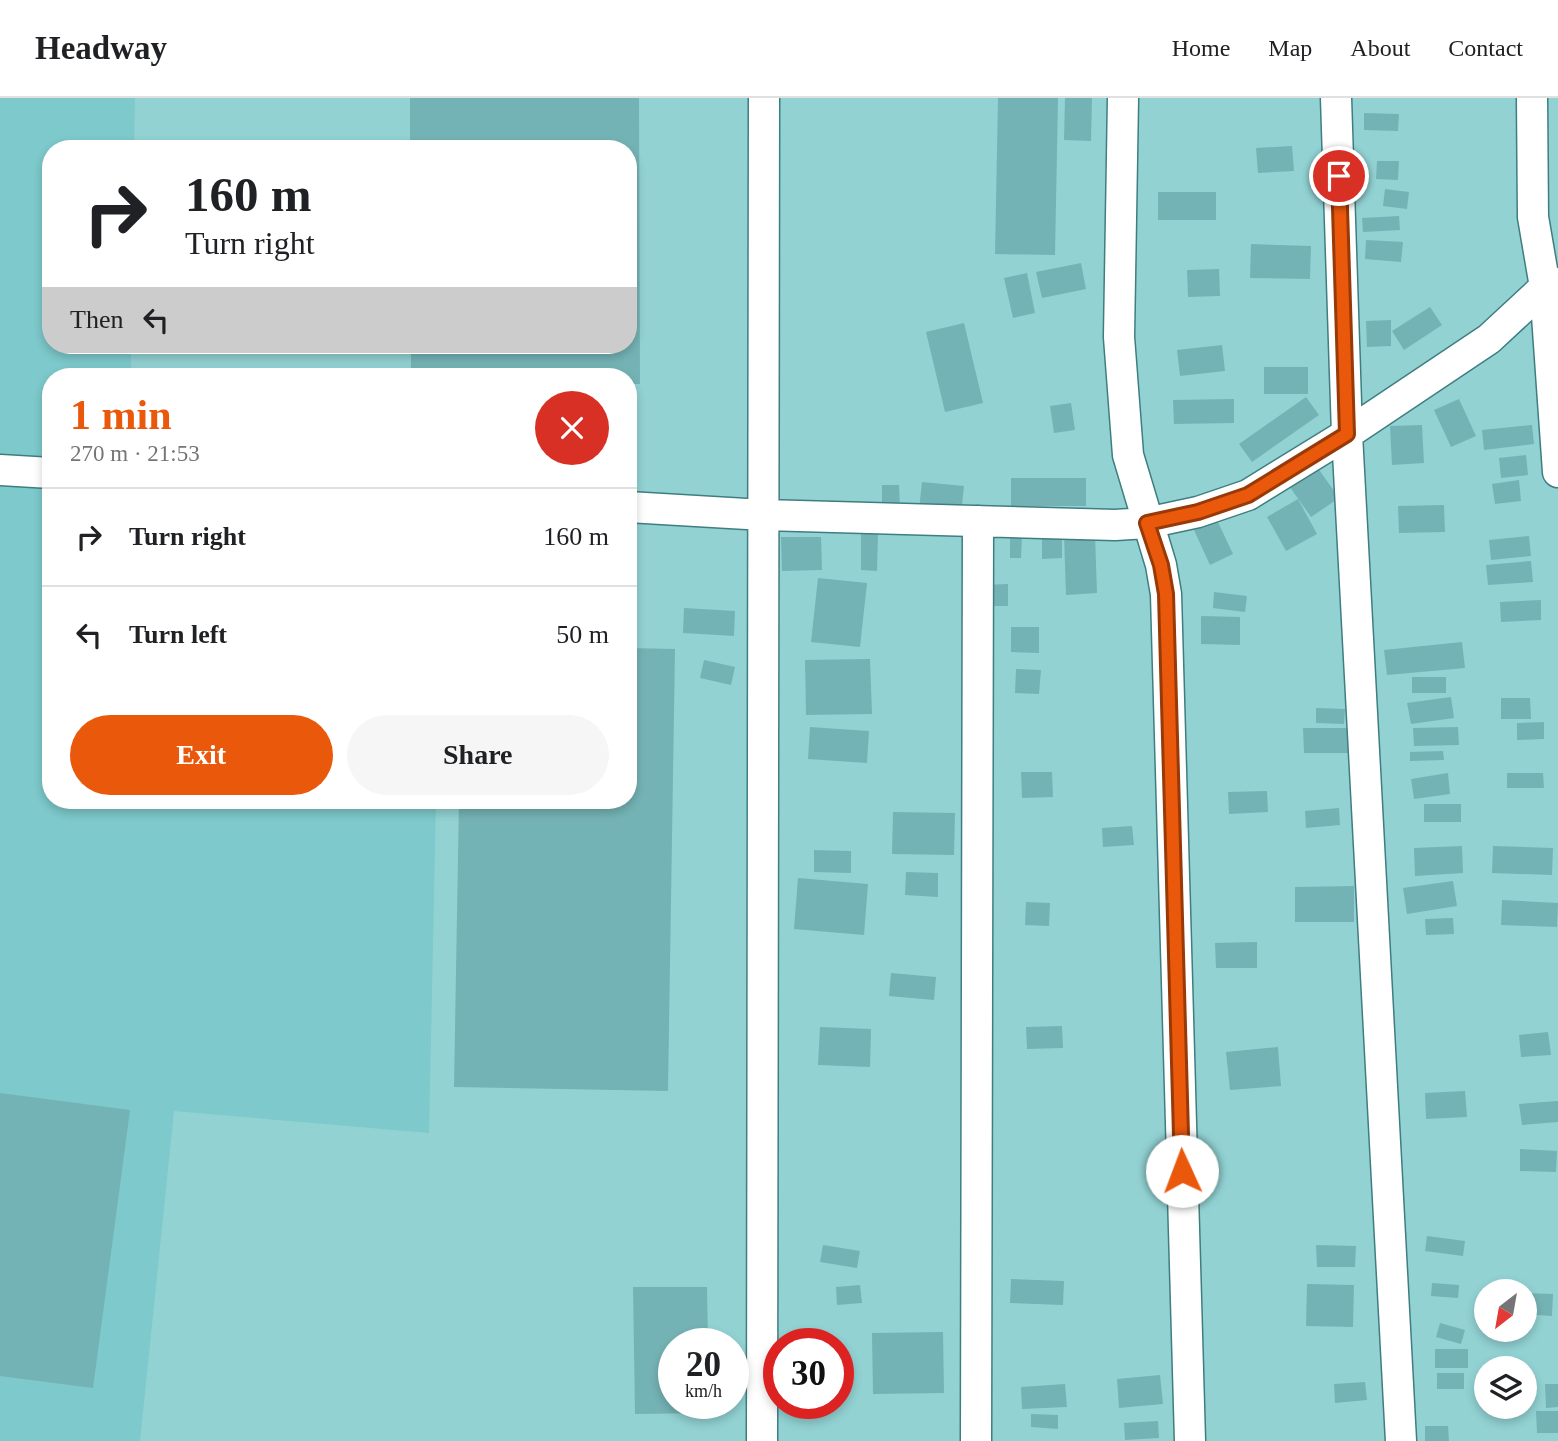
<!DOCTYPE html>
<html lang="en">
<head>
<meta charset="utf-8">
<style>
	body { margin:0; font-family:"Times New Roman",serif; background:#f6f6f6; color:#202124; height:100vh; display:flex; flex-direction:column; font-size:26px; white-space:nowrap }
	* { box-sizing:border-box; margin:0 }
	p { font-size:23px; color:#757577 }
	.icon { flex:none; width:38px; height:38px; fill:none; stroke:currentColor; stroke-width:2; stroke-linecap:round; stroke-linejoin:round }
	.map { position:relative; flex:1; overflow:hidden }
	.drawer { position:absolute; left:42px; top:270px; width:595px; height:441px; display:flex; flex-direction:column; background:#fff; border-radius:28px; box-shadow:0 4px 10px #0003 }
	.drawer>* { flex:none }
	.hud { position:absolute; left:42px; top:42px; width:595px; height:214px; border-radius:28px; box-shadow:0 4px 10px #0003; background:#fff; color:#202124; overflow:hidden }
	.needle { width:46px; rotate:211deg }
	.fabs { position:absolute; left:1474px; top:1181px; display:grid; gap:14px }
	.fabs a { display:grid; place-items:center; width:63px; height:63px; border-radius:50%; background:#fff; box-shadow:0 4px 10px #0003; font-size:35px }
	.speed { position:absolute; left:658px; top:1230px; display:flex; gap:14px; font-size:35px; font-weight:700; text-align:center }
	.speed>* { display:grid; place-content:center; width:91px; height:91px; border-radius:50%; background:#fff; box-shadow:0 4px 10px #0003; line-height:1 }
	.speed small { font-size:18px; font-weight:400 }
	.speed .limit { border:10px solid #d22; background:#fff; color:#111 }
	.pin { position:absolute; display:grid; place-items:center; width:60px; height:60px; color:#fff; margin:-30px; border:4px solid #fff; border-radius:50%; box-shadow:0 2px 7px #0007 }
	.me { position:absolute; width:77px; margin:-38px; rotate:358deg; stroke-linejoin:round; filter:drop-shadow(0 0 5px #0008) }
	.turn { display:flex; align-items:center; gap:24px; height:147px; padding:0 28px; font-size:32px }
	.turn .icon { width:91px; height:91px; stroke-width:2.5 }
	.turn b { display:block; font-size:49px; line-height:60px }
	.then { display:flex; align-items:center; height:66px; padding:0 28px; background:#0003; gap:14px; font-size:26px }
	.round { display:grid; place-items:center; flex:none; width:74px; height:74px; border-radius:37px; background:#f6f6f6 }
	.overview { display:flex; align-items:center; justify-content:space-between; height:119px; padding:0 28px }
	h1 { font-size:42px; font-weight:600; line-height:52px; color:#ea580c }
	.primary-button { display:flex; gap:14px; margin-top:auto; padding:14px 28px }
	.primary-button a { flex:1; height:80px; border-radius:42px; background:#ea580c; color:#fff; font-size:28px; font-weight:600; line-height:80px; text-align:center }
	.primary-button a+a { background:#f6f6f6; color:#202124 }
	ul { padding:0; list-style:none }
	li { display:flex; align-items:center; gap:21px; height:98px; padding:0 28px; border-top:2px solid #e0e0e0 }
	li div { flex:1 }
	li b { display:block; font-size:26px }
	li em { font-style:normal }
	header { display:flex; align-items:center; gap:42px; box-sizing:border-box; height:98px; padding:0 35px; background:#fff; border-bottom:2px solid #e0e0e0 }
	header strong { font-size:33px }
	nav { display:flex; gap:38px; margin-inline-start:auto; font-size:24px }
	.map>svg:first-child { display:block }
	.built { fill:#7dc9cb }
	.building { fill:#74b3b5 }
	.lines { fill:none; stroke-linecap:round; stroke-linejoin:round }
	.minor-casing { stroke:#3f7e80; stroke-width:33 }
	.minor { stroke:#fff; stroke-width:30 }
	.route-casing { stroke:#983908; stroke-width:18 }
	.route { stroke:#ea580c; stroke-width:12 }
</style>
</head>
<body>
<header>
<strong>Headway</strong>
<nav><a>Home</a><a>Map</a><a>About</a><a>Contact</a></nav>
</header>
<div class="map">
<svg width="1558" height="1343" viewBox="0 0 1558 1343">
	<rect width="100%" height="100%" fill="#92d2d3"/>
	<path class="built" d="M 0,0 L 135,0 L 134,51 L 51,51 L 51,247 L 131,247 L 131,278 L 51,278 L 51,702 L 436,702 L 429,1035 L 174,1013 L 140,1343 L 0,1343 Z"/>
	<path class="building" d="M 410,0 L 639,0 L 640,286 L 628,286 L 628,278 L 411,278 L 411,247 L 628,247 L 628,51 L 410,51 Z
		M 998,0 L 1058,0 L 1055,157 L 995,156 Z
		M 1065,0 L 1092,0 L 1091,43 L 1064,42 Z
		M 1364,15 L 1399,16 L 1398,33 L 1364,32 Z
		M 1292,48 L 1294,73 L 1258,75 L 1256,50 Z
		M 1377,63 L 1399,63 L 1398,82 L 1376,81 Z
		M 1385,91 L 1409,94 L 1407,111 L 1383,108 Z
		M 1158,94 L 1216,94 L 1216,122 L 1158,122 Z
		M 1399,118 L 1400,132 L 1363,134 L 1362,120 Z
		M 1366,142 L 1403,144 L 1401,164 L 1365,161 Z
		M 1251,146 L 1311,148 L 1310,181 L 1250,180 Z
		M 1081,165 L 1086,191 L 1042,200 L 1036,174 Z
		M 1219,171 L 1220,198 L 1188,199 L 1187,172 Z
		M 1027,175 L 1035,215 L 1013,220 L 1004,180 Z
		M 1430,209 L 1442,227 L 1404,252 L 1392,233 Z
		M 1391,222 L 1391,248 L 1367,249 L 1366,223 Z
		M 964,225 L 983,305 L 945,314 L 926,234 Z
		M 1222,247 L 1225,273 L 1180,278 L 1177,252 Z
		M 1264,269 L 1308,269 L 1308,296 L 1264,296 Z
		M 1306,299 L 1319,317 L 1252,364 L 1239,346 Z
		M 1234,301 L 1234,325 L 1174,326 L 1173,302 Z
		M 1459,301 L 1476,338 L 1451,349 L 1434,312 Z
		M 1071,305 L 1075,332 L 1054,335 L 1050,308 Z
		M 1422,327 L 1424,365 L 1392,367 L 1390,328 Z
		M 1532,327 L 1534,346 L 1484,352 L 1482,332 Z
		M 1526,357 L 1528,377 L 1501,380 L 1499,360 Z
		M 1315,366 L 1339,400 L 1311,419 L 1287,385 Z
		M 1011,380 L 1086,380 L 1086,408 L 1011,408 Z
		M 1519,382 L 1521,403 L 1495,406 L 1492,386 Z
		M 922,384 L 964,388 L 961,416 L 919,412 Z
		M 882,387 L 899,387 L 900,412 L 882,413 Z
		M 1298,401 L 1317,436 L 1286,453 L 1267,419 Z
		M 1444,407 L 1445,434 L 1399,435 L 1398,408 Z
		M 1217,422 L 1233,456 L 1210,467 L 1194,432 Z
		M 861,436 L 878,436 L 877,473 L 861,472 Z
		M 1010,436 L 1022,436 L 1021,460 L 1010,460 Z
		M 1095,436 L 1097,495 L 1066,497 L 1064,437 Z
		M 1529,438 L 1531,458 L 1491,462 L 1489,442 Z
		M 781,439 L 821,439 L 822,472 L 782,473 Z
		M 1042,441 L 1062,441 L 1062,460 L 1042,461 Z
		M 1531,463 L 1533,484 L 1488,487 L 1486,467 Z
		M 818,480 L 867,485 L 860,549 L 811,544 Z
		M 1008,486 L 1008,508 L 985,508 L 984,487 Z
		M 1214,494 L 1247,498 L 1245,514 L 1213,510 Z
		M 1541,502 L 1541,522 L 1501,524 L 1500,504 Z
		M 684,510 L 735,513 L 734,538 L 683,535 Z
		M 1201,518 L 1240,519 L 1240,547 L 1201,546 Z
		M 1011,529 L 1039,529 L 1039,555 L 1011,554 Z
		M 1462,544 L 1465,570 L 1387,577 L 1384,552 Z
		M 628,550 L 675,551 L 668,993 L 454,989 L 459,702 L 628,702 Z
		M 870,561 L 872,616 L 806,617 L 805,562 Z
		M 704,562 L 735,569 L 731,587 L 700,580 Z
		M 1016,571 L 1041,572 L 1039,596 L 1015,595 Z
		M 1412,579 L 1446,579 L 1446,595 L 1412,595 Z
		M 1451,599 L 1454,620 L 1411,626 L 1407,605 Z
		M 1501,600 L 1530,600 L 1531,621 L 1501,621 Z
		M 1316,610 L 1345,611 L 1344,626 L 1316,625 Z
		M 1544,624 L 1544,641 L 1517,642 L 1517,625 Z
		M 810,629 L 869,633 L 867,665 L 808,661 Z
		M 1458,629 L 1459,647 L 1414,648 L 1413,630 Z
		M 1303,630 L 1349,630 L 1349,655 L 1304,655 Z
		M 1443,653 L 1444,662 L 1410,663 L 1410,654 Z
		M 1021,674 L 1052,674 L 1053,699 L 1022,700 Z
		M 1448,675 L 1450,696 L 1414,701 L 1411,681 Z
		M 1507,675 L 1543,675 L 1544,690 L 1507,690 Z
		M 1267,693 L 1268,714 L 1229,716 L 1228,694 Z
		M 1424,706 L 1461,706 L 1461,724 L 1424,724 Z
		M 1339,710 L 1340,727 L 1306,730 L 1305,713 Z
		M 893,714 L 955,715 L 954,757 L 892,756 Z
		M 1132,728 L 1134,747 L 1103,749 L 1102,730 Z
		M 1462,748 L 1463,775 L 1415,778 L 1414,750 Z
		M 1493,748 L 1553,750 L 1552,777 L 1492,775 Z
		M 814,752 L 851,753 L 851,775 L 814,774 Z
		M 906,774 L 938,775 L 938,799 L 905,797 Z
		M 798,780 L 868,786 L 864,837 L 794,831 Z
		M 1453,783 L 1457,808 L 1407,816 L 1403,790 Z
		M 1354,788 L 1354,824 L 1295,824 L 1295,789 Z
		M 1502,802 L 1558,805 L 1557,829 L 1501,827 Z
		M 1026,804 L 1050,805 L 1049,828 L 1025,827 Z
		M 1453,820 L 1454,836 L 1426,837 L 1425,821 Z
		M 1257,844 L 1257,870 L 1216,870 L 1215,845 Z
		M 891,875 L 936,879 L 934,902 L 889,898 Z
		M 1062,928 L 1063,950 L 1027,951 L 1026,929 Z
		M 820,929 L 871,931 L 870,969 L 818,967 Z
		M 1548,934 L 1551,957 L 1521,959 L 1519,937 Z
		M 1278,949 L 1281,988 L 1230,992 L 1226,954 Z
		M 1465,993 L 1467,1019 L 1426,1021 L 1425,995 Z
		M 0,995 L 130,1012 L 93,1290 L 0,1278 Z
		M 1558,1003 L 1558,1024 L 1522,1027 L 1519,1006 Z
		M 1520,1051 L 1557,1053 L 1556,1074 L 1520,1073 Z
		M 1427,1138 L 1465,1143 L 1463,1158 L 1425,1153 Z
		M 823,1147 L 860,1153 L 857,1170 L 820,1164 Z
		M 1316,1147 L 1356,1148 L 1355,1169 L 1317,1169 Z
		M 1011,1181 L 1064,1183 L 1063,1207 L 1010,1205 Z
		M 1432,1185 L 1459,1187 L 1458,1200 L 1431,1198 Z
		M 1307,1186 L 1354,1187 L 1353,1229 L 1306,1228 Z
		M 860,1187 L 862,1205 L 837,1207 L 836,1189 Z
		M 633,1189 L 707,1189 L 708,1246 L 674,1246 L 674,1306 L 709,1306 L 710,1315 L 635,1316 Z
		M 1524,1195 L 1553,1196 L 1552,1218 L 1524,1216 Z
		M 1440,1225 L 1465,1232 L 1461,1246 L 1436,1239 Z
		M 943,1234 L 944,1295 L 873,1296 L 872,1235 Z
		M 1435,1251 L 1468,1251 L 1468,1270 L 1435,1270 Z
		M 1437,1275 L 1464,1275 L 1464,1291 L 1437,1291 Z
		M 1160,1277 L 1163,1306 L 1119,1310 L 1117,1281 Z
		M 1365,1284 L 1367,1302 L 1335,1305 L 1334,1286 Z
		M 1065,1286 L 1067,1309 L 1022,1311 L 1021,1289 Z
		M 1545,1286 L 1558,1286 L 1558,1309 L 1546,1310 Z
		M 1536,1313 L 1558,1313 L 1558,1335 L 1537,1335 Z
		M 1031,1316 L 1058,1317 L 1058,1331 L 1031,1329 Z
		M 1158,1323 L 1159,1340 L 1125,1342 L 1124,1325 Z
		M 1425,1328 L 1448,1328 L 1449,1343 L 1425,1343 Z"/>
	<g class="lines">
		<defs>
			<path id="minor" d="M 1123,0 L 1119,239 L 1128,357 L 1161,467 L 1166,496 L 1190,1343
				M 1336,0 L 1347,336 L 1401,1343
				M 1532,0 L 1533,119 L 1545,189 L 1558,374
				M 0,372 L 51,375
				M 628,409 L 764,417 L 1115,427 L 1147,425 L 1198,414 L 1248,397 L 1347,336 L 1489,241 L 1545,189 L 1558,185
				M 762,1343 L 764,0
				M 976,1343 L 978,423"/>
		</defs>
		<use href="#minor" class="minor-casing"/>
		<use href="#minor" class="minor"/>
	</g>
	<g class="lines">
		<defs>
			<path id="route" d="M 1182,1073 L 1166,496 L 1161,467 L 1147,425 L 1198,414 L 1248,397 L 1347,336 L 1339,78"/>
		</defs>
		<use href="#route" class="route-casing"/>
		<use href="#route" class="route"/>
	</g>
</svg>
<div class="fabs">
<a><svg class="needle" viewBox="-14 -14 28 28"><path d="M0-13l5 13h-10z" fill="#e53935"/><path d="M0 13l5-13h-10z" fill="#757577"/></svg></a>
<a><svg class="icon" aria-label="layers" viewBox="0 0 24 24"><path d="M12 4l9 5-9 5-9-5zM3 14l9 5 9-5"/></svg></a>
</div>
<div class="speed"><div>20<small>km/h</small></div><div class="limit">30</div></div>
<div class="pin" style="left:1339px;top:78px;background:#d93025"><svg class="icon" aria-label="arrive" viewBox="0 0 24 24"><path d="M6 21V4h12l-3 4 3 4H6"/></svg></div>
<svg class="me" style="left:1182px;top:1073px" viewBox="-20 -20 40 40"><circle r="19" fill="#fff"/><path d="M0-13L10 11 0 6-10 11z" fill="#ea580c"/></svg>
<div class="hud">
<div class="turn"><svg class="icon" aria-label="right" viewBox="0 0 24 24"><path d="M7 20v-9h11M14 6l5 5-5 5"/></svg><div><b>160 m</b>Turn right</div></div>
<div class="then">Then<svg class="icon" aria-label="left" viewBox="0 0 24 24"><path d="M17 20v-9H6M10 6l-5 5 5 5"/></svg></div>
</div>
<section class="drawer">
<div class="overview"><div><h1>1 min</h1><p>270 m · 21:53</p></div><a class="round" style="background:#d93025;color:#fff"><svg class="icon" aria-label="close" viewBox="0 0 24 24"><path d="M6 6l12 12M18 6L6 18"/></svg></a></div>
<ul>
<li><svg class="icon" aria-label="right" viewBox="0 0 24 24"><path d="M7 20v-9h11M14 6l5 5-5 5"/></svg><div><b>Turn right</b></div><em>160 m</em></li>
<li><svg class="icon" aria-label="left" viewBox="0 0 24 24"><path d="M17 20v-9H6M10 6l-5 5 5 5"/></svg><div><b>Turn left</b></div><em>50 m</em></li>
</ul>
<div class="primary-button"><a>Exit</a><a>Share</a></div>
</section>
</div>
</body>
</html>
